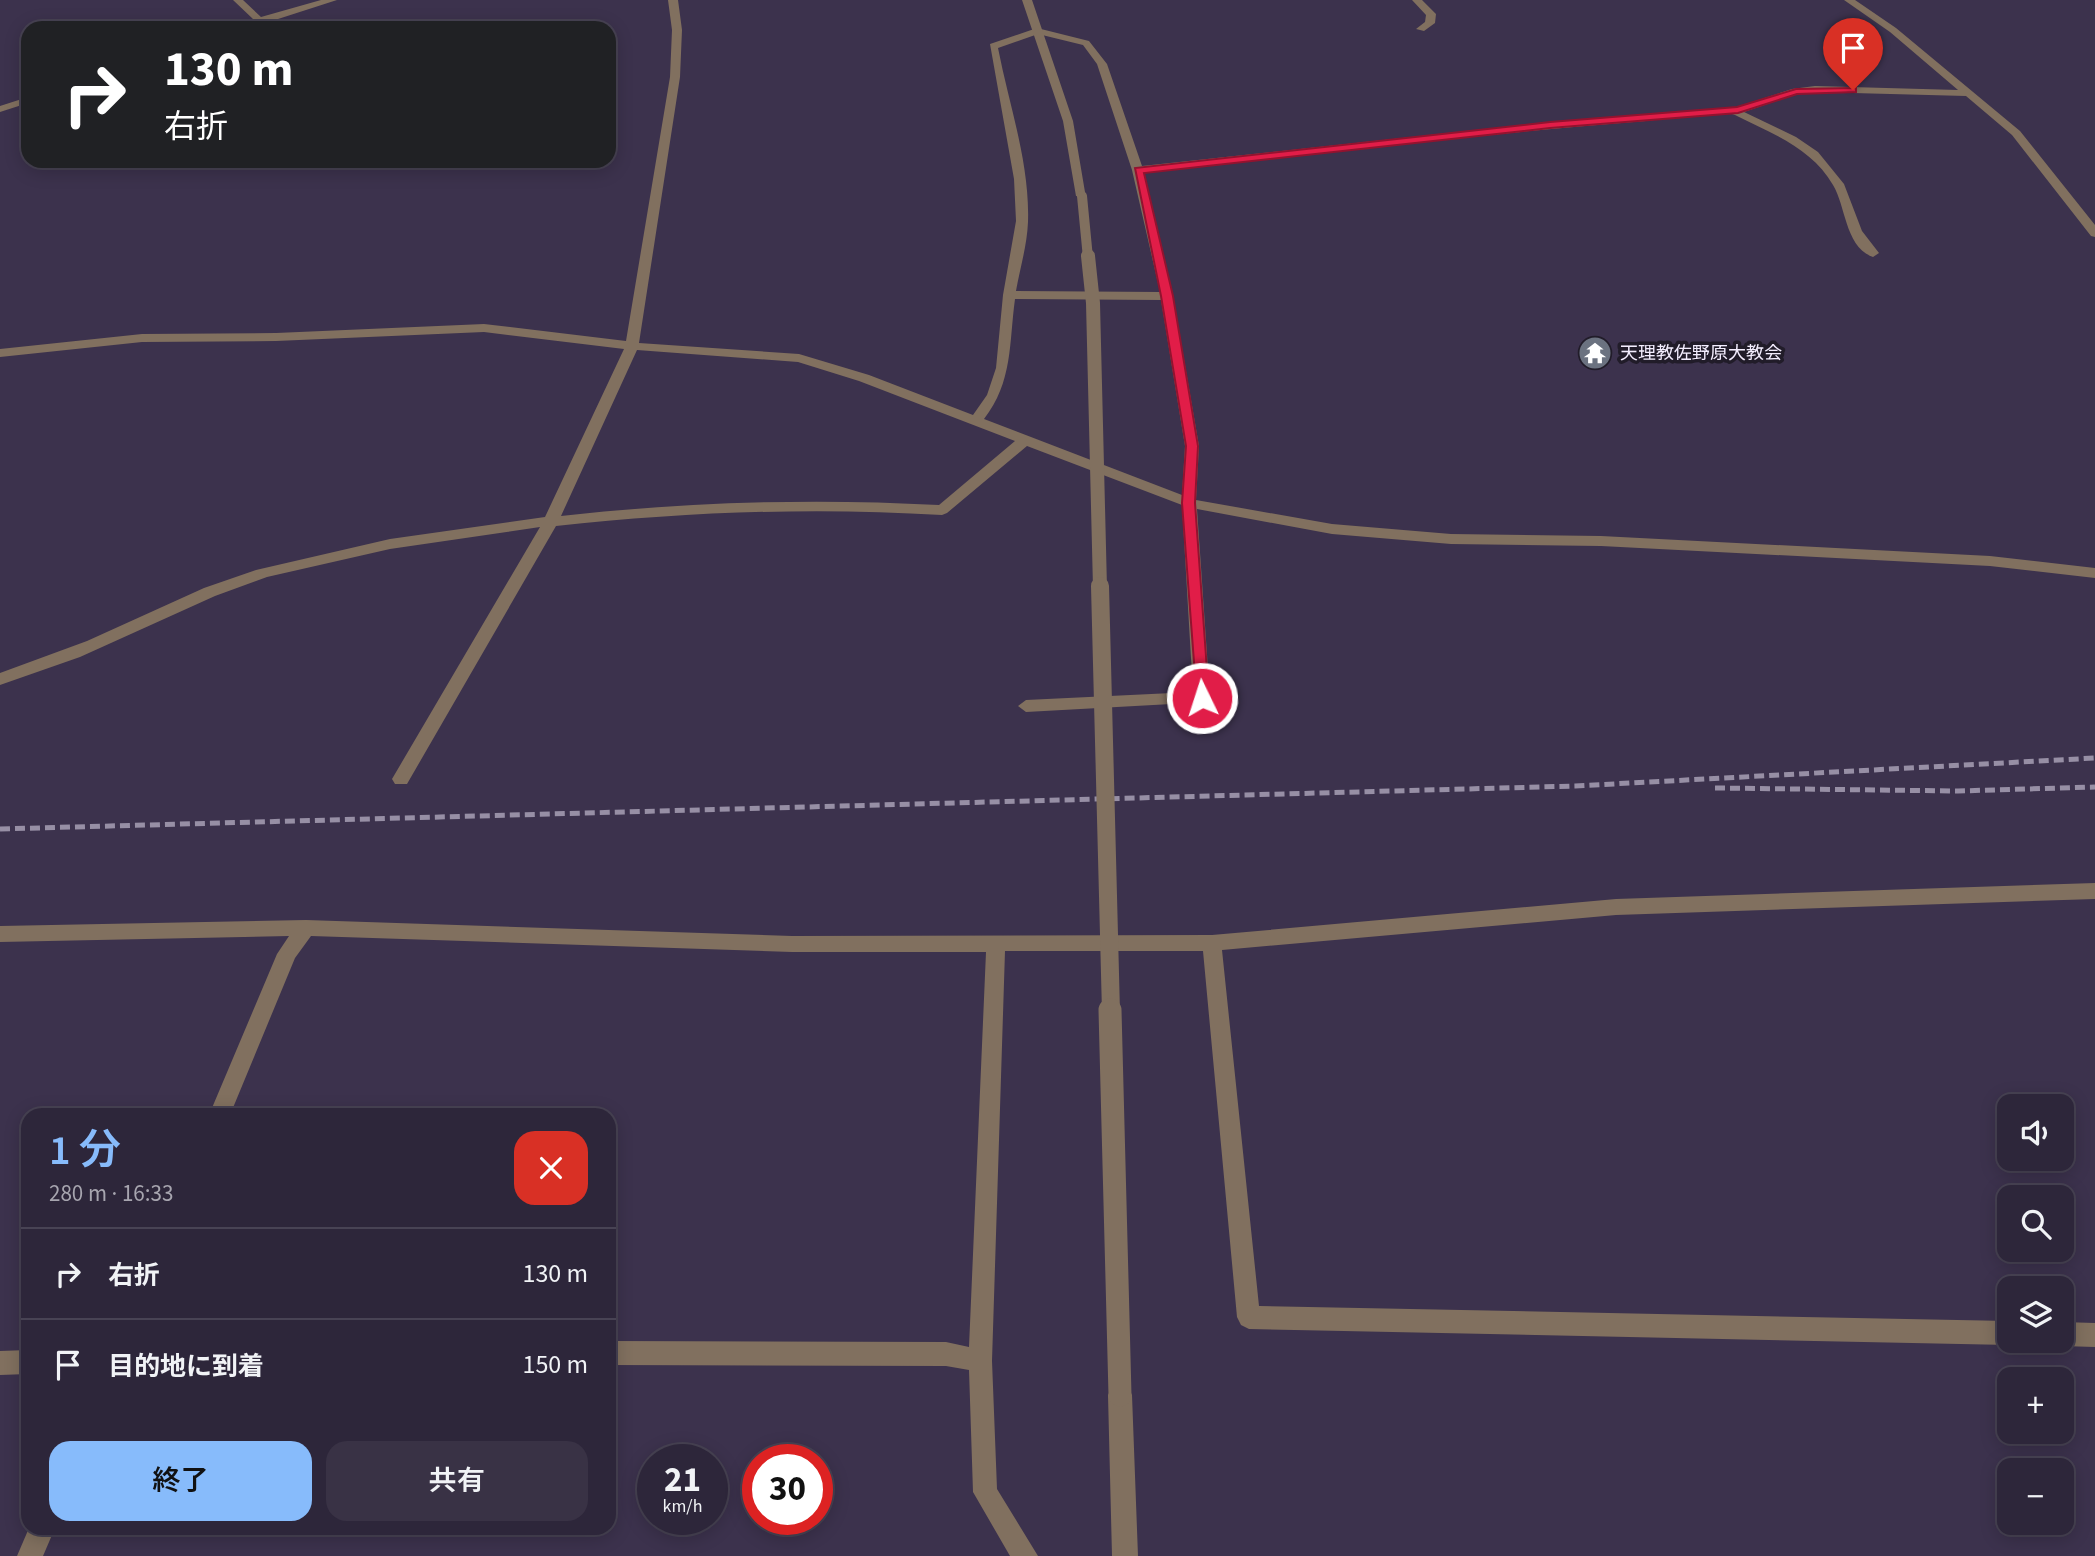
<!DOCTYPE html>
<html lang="ja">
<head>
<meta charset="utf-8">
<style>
	body { margin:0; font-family:"Source Sans 3","Noto Sans JP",sans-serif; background:#393245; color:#f1f3f6; height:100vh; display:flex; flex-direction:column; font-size:26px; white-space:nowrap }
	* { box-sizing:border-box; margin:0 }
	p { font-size:23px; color:#a7a5af }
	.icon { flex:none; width:38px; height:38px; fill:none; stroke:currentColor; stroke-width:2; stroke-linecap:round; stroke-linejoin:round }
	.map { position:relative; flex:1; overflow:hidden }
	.drawer { position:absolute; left:21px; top:1108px; width:595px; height:427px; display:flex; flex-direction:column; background:#2d263a; border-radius:21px; box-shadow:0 4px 18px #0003,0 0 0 2px #484354 }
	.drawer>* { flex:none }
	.guide { position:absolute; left:21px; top:21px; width:595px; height:147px; border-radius:21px; box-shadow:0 4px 18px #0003,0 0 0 2px #484354; background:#202124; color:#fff; overflow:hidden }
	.controls { position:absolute; left:1997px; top:1094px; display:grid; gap:14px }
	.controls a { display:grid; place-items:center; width:77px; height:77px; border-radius:14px; background:#2d263a; box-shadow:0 4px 18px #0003,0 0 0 2px #484354; font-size:35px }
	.speed { position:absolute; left:637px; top:1444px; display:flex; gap:14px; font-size:35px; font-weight:700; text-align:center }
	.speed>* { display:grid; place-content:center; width:91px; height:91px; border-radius:50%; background:#2d263a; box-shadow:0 4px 18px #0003,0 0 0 2px #484354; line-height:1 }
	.speed small { font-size:18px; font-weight:400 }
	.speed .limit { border:10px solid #d22; background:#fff; color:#111 }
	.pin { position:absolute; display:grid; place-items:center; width:60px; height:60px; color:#fff; margin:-72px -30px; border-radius:50% 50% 50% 0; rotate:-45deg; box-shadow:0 0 7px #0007 }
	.pin .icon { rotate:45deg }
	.me { position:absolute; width:77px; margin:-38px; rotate:356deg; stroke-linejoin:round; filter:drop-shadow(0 0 5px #0008) }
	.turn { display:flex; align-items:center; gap:24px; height:147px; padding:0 28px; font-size:32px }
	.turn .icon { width:91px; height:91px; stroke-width:2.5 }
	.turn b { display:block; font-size:49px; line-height:60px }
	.round { display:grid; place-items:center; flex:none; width:74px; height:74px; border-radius:21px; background:#393245 }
	.overview { display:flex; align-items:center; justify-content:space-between; height:119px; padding:0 28px }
	h1 { font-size:42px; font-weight:600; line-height:52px; color:#87bbfb }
	.cta { display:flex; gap:14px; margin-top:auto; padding:14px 28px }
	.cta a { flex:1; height:80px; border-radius:21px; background:#87bbfb; color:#111; font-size:28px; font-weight:600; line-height:80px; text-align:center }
	.cta a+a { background:#393245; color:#f1f3f6 }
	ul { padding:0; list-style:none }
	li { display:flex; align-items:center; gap:21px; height:91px; padding:0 28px; border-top:2px solid #484354 }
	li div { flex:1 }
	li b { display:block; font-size:26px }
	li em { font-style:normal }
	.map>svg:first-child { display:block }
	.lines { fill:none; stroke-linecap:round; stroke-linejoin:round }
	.minor { fill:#81705f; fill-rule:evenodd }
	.tertiary { fill:#81705f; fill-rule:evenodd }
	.rail { stroke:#978fa5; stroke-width:5; stroke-dasharray:10 5; stroke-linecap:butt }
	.tertiary-bridge-far3 { stroke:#81705f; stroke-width:10 }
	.tertiary-bridge-far2 { stroke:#81705f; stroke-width:14 }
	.tertiary-bridge-far1 { stroke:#81705f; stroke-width:18 }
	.tertiary-bridge { stroke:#81705f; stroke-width:23 }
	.route { fill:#e11d48; stroke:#92132f; stroke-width:2 }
	.labels { text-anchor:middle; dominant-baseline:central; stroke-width:7; stroke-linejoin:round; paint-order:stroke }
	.far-poi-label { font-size:18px; fill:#f3edfe; stroke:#211c29; text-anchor:start }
</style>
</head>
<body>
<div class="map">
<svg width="2095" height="1556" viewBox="0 0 2095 1556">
	<rect width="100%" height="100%" fill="#3c324d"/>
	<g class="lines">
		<path class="minor" d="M 233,0 L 243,0 L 261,17 L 321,0 L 337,0 L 250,28 L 237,28 L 253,19 Z
			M 668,0 L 678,0 L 682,30 L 680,77 L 639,343 L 799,354 L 869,375 L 973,415 L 987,395 L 996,368 L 1003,295 L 1016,221 L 1014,179 L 990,44 L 1037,28 L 1089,41 L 1107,64 L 1142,166 L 1551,122 L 1737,107 L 1792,89 L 1815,86 L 1958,90 L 1890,32 L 1844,0 L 1855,0 L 1896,28 L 2020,131 L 2095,225 L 2095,237 L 2091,236 L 2012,135 L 1966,96 L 1815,92 L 1797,94 L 1744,112 L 1796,137 L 1818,152 L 1844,184 L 1862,231 L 1879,253 L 1873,257 C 1845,247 1846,206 1833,185 C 1812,148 1771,133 1735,115 C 1725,110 1662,119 1646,121 C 1478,134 1311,154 1144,173 L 1173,296 L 1199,446 L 1196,500 L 1332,524 L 1451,534 L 1601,536 L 1990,556 L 2095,568 L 2095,578 L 1990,566 L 1601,546 L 1451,544 L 1332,534 L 1197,509 L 1210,698 L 1208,702 L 1026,712 L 1018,706 L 1026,700 L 1193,692 L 1182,505 L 1027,446 L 947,513 L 942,515 C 813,507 685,512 556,526 L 407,784 L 395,784 L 392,779 L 540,527 L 390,549 L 267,577 L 215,596 L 80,657 L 0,685 L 0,673 L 87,641 L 204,588 L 256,570 L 390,539 L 545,517 L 624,349 L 484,332 L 276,341 L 142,342 L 0,357 L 0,349 L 142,334 L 276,333 L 484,324 L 626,341 L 670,77 L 672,30 ZM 1038,34 L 1083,45 L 1097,64 L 1132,170 L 1160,292 L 1016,291 C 1020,268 1027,246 1028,222 C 1030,163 1009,105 998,48 ZM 1015,299 L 1161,300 L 1185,446 L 1182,495 L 984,419 C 1013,382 1009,343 1015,299 ZM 637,350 L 798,362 L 859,381 L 1015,441 L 939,505 C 812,498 687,502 561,516 Z
			M 1412,0 L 1422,0 L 1436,14 L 1435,23 L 1424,31 L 1416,29 L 1425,22 L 1426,15 Z
			M 28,97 L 28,103 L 0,112 L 0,106 Z
			M 2095,883 L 2095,899 L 1616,915 L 1222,950 L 1259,1306 L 2009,1321 L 2009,1340 L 2018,1340 L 2009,1345 L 1249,1329 L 1241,1325 L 1237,1317 L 1203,951 L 1005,951 L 992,1361 L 997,1489 L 1038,1556 L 1010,1556 L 973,1492 L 969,1370 L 946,1366 L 609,1365 L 609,1341 L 946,1342 L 969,1347 L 986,952 L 792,952 L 311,936 L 295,958 L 230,1115 L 209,1115 L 277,954 L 289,936 L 0,942 L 0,926 L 306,920 L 792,936 L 1212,935 L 1616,899 Z
			M 2062,1322 L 2095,1323 L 2095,1347 L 2062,1346 L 2054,1342 L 2062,1340 Z
			M 28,1350 L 28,1374 L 0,1375 L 0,1351 Z
			M 29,1528 L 55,1528 L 43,1556 L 17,1556 Z"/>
		<path class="tertiary" d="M 1022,0 L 1032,0 L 1073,121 L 1086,198 L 1076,196 L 1063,121 Z
			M 1120,1383 L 1128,1387 L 1132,1395 L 1138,1556 L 1112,1556 L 1108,1395 L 1112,1387 Z"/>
		<path class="rail" d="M 1715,788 L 1958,791 L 2095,787
			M 0,829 L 1575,786 L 2095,758"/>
		<path class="tertiary-bridge-far3" d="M 1082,196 L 1088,258"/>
		<path class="tertiary-bridge-far2" d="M 1088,256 L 1093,303 L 1100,588"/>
		<path class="tertiary-bridge-far1" d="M 1100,586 L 1111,1012"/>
		<path class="tertiary-bridge" d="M 1110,1010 L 1120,1395"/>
	</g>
	<path class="route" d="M 1853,88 L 1856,88 L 1856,92 L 1797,94 L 1738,113 L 1550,128 L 1144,173 L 1173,296 L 1198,446 L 1195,503 L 1209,698 L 1207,702 L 1197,702 L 1182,503 L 1186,446 L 1161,296 L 1135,168 L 1550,122 L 1737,107 L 1796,89 Z"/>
	<defs>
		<symbol id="temple-disc" viewBox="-11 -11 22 22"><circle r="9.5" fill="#6b7280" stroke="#211c29"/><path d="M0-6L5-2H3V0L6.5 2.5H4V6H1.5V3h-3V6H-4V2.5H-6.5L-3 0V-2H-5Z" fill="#fff"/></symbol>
	</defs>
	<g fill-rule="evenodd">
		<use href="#temple-disc" x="1576" y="334" width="38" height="38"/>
	</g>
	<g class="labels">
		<g class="far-poi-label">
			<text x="1620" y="353">天理教佐野原大教会</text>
		</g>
	</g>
</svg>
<div class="controls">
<a><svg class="icon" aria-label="sound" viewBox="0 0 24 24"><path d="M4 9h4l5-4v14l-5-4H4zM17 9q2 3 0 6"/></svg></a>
<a><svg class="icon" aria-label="search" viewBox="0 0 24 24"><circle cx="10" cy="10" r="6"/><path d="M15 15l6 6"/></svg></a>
<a><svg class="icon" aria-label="layers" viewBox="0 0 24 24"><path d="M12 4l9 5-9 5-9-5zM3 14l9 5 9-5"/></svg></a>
<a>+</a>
<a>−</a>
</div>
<div class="speed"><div>21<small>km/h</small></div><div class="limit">30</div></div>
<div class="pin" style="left:1853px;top:90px;background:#d93025"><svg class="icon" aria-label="arrive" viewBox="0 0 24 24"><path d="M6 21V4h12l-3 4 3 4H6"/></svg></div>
<svg class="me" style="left:1202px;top:698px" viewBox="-20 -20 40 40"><circle r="17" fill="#e11d48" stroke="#fff" stroke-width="3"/><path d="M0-11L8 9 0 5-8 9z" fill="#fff"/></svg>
<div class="guide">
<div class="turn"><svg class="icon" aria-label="right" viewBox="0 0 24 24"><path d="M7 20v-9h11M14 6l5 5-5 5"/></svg><div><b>130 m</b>右折</div></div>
</div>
<section class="drawer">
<div class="overview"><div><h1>1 分</h1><p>280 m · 16:33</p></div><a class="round" style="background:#d93025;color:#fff"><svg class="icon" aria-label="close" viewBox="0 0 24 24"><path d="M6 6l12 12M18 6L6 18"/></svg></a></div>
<ul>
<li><svg class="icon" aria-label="right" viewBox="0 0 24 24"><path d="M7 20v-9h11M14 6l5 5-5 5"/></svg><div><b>右折</b></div><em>130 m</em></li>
<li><svg class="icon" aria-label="arrive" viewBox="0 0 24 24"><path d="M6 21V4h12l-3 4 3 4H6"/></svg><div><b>目的地に到着</b></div><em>150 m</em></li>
</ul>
<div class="cta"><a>終了</a><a>共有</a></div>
</section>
</div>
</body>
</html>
